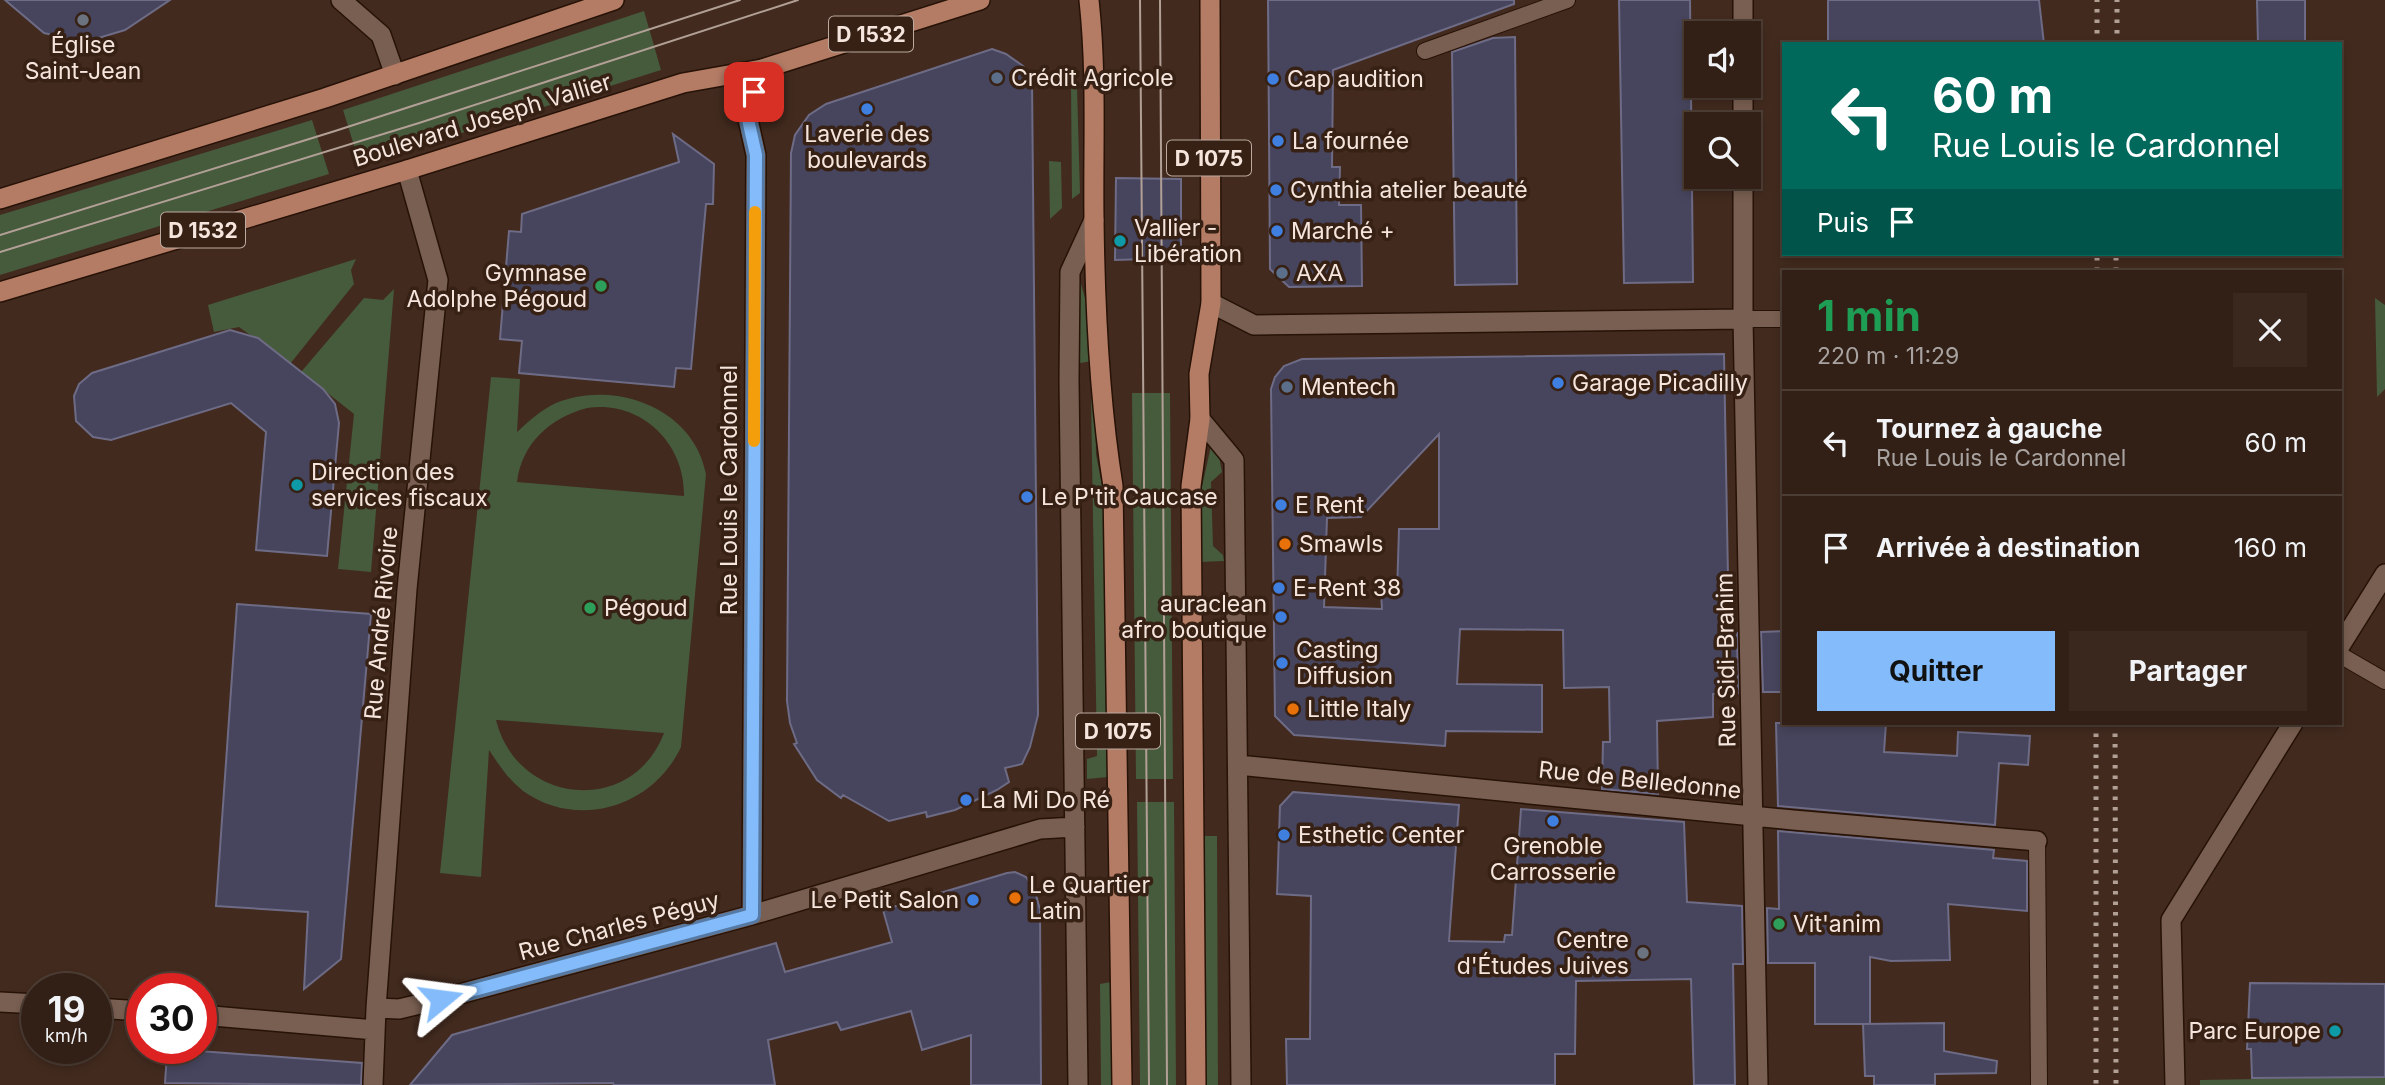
<!DOCTYPE html>
<html lang="fr">
<head>
<meta charset="utf-8">
<style>
	body { margin:0; font-family:Inter,sans-serif; background:#3a281f; color:#f1f3f6; height:100vh; display:flex; flex-direction:column; font-size:26px; white-space:nowrap }
	* { box-sizing:border-box; margin:0 }
	p { font-size:23px; color:#a8a3a1 }
	.icon { flex:none; width:38px; height:38px; fill:none; stroke:currentColor; stroke-width:2; stroke-linecap:round; stroke-linejoin:round }
	.map { position:relative; flex:1; overflow:hidden }
	.panel { position:absolute; left:1782px; top:270px; width:560px; height:455px; display:flex; flex-direction:column; background:#322016; border-radius:0px; box-shadow:0 4px 10px #0003,0 0 0 2px #4d3e35 }
	.panel>* { flex:none }
	.banner { position:absolute; left:1782px; top:42px; width:560px; height:214px; border-radius:0px; box-shadow:0 4px 10px #0003,0 0 0 2px #4d3e35; background:#00695c; color:#fff; overflow:hidden }
	.controls { position:absolute; left:1684px; top:21px; display:grid; gap:14px }
	.controls a { display:grid; place-items:center; width:77px; height:77px; border-radius:0px; background:#322016; box-shadow:0 4px 10px #0003,0 0 0 2px #4d3e35; font-size:35px }
	.speed { position:absolute; left:21px; top:973px; display:flex; gap:14px; font-size:35px; font-weight:700; text-align:center }
	.speed>* { display:grid; place-content:center; width:91px; height:91px; border-radius:50%; background:#322016; box-shadow:0 4px 10px #0003,0 0 0 2px #4d3e35; line-height:1 }
	.speed small { font-size:18px; font-weight:400 }
	.speed .limit { border:10px solid #d22; background:#fff; color:#111 }
	.pin { position:absolute; display:grid; place-items:center; width:60px; height:60px; color:#fff; margin:-30px; border-radius:14px; box-shadow:0 4px 10px #0006 }
	.me { position:absolute; width:77px; margin:-38px; rotate:74deg; stroke-linejoin:round; filter:drop-shadow(0 0 5px #0008) }
	.turn { display:flex; align-items:center; gap:24px; height:147px; padding:0 35px; font-size:32px }
	.turn .icon { width:91px; height:91px; stroke-width:2.5 }
	.turn b { display:block; font-size:49px; line-height:60px }
	.then { display:flex; align-items:center; height:66px; padding:0 35px; background:#0003; gap:14px; font-size:26px }
	.round { display:grid; place-items:center; flex:none; width:74px; height:74px; border-radius:0px; background:#3a281f }
	.head { display:flex; align-items:center; justify-content:space-between; height:119px; padding:0 35px }
	h1 { font-size:42px; font-weight:700; line-height:52px; color:#1e9e55 }
	.cta { display:flex; gap:14px; margin-top:auto; padding:14px 35px }
	.cta a { flex:1; height:80px; border-radius:0px; background:#84bcfb; color:#111; font-size:28px; font-weight:700; line-height:80px; text-align:center }
	.cta a+a { background:#3a281f; color:#f1f3f6 }
	ul { padding:0; list-style:none }
	li { display:flex; align-items:center; gap:21px; height:105px; padding:0 35px; border-top:2px solid #4d3e35 }
	li div { flex:1 }
	li b { display:block; font-size:26px }
	li em { font-style:normal }
	.map>svg:first-child { display:block }
	.green { fill:#465a3c; fill-rule:evenodd }
	.building { fill:#47455d; stroke:#6d6b85; stroke-width:2; fill-rule:evenodd }
	.lines { fill:none; stroke-linecap:round; stroke-linejoin:round }
	.service-casing { stroke:#271207; stroke-width:18 }
	.minor-casing { stroke:#271207; stroke-width:22 }
	.primary-casing { stroke:#271207; stroke-width:22 }
	.service { stroke:#795f51; stroke-width:16 }
	.minor { stroke:#795f51; stroke-width:19 }
	.primary { stroke:#b47c65; stroke-width:19 }
	.tram { stroke:#b2a096; stroke-width:2 }
	.rail { stroke:#b2a096; stroke-width:5; stroke-dasharray:3.5 7; stroke-linecap:butt }
	.route-casing { stroke:#567aa3; stroke-width:18 }
	.route { stroke:#84bcfb; stroke-width:12 }
	.slow { stroke:#f59e0b; stroke-width:12 }
	.worship-dot { fill:#6b7280; stroke:#372114; stroke-width:2.5 }
	.service-dot { fill:#5c6f8a; stroke:#372114; stroke-width:2.5 }
	.shop-dot { fill:#3f7fe0; stroke:#372114; stroke-width:2.5 }
	.culture-dot { fill:#0f9aa8; stroke:#372114; stroke-width:2.5 }
	.leisure-dot { fill:#2e9e5b; stroke:#372114; stroke-width:2.5 }
	.food-dot { fill:#e8710a; stroke:#372114; stroke-width:2.5 }
	.labels { text-anchor:middle; dominant-baseline:central; stroke-width:7; stroke-linejoin:round; paint-order:stroke }
	.shield { fill:#372114; stroke:#bcaaa1; stroke-width:2 }
	.shield-label { font-size:21px; font-weight:bold; fill:#f5e5dd }
	.poi-label { font-size:23px; fill:#f5e5dd; stroke:#372114; text-anchor:start }
	.street-label { font-size:23px; fill:#f5e5dd; stroke:#372114 }
</style>
</head>
<body>
<div class="map">
<svg width="2385" height="1085" viewBox="0 0 2385 1085">
	<rect width="100%" height="100%" fill="#422a1e"/>
	<path class="green" d="M 644,11 L 661,70 L 360,165 L 343,110 Z
		M 1077,86 L 1080,193 L 1072,199 L 1071,88 Z
		M 312,120 L 329,174 L 0,275 L 0,215 Z
		M 1049,161 L 1061,162 L 1062,208 L 1050,219 Z
		M 356,259 L 351,270 L 354,284 L 290,364 L 239,327 L 214,332 L 208,305 Z
		M 1080,280 L 1095,335 L 1093,361 L 1080,363 Z
		M 394,289 L 371,572 L 338,569 L 354,414 L 301,372 L 364,298 L 383,300 Z
		M 2375,298 L 2385,305 L 2385,389 L 2377,397 Z
		M 491,377 L 520,379 L 517,432 C 529,421 541,410 556,403 C 614,379 694,408 706,474 L 681,747 C 653,807 578,830 523,791 C 508,779 499,765 489,750 L 481,877 L 440,873 ZM 587,408 C 641,400 685,443 684,496 L 517,482 C 522,443 550,418 587,408 ZM 496,720 L 497,720 L 664,733 C 632,817 517,805 496,720 Z
		M 1132,393 L 1170,393 L 1173,779 L 1136,779 Z
		M 1091,399 L 1095,399 L 1096,454 L 1105,501 L 1108,777 L 1087,779 L 1087,759 L 1097,756 Z
		M 1211,446 L 1219,457 L 1222,472 L 1211,482 L 1213,546 L 1223,555 L 1224,561 L 1200,562 L 1199,500 Z
		M 1137,802 L 1174,802 L 1176,1085 L 1140,1085 Z
		M 1203,836 L 1217,836 L 1218,1085 L 1206,1085 Z
		M 1111,982 L 1112,1085 L 1101,1085 L 1100,984 Z
		M 2385,1077 L 2385,1085 L 2200,1085 L 2200,1080 Z"/>
	<path class="building" d="M 5,0 L 170,0 L 125,30 L 85,42 L 44,33 Z
		M 1268,0 L 1514,0 L 1514,4 L 1333,70 L 1332,167 L 1340,167 L 1339,205 L 1361,205 L 1362,286 L 1289,287 L 1270,269 Z
		M 1619,0 L 1690,0 L 1693,282 L 1624,283 Z
		M 1828,0 L 2039,0 L 2044,44 L 1828,44 Z
		M 2257,0 L 2305,0 L 2305,44 L 2258,44 Z
		M 1515,37 L 1517,284 L 1455,285 L 1452,52 L 1493,38 Z
		M 992,49 L 1006,54 L 1023,66 L 1032,80 L 1038,715 L 1030,747 L 1022,764 L 1005,768 L 1009,782 L 997,790 L 955,810 L 927,817 L 926,812 L 889,821 L 843,795 L 841,798 L 817,780 L 794,744 L 797,743 L 790,723 L 787,701 L 791,153 L 795,135 L 809,115 L 826,104 Z
		M 673,134 L 714,164 L 713,204 L 706,204 L 691,369 L 676,368 L 674,387 L 519,373 L 522,341 L 500,339 L 509,231 L 521,232 L 522,214 L 679,162 Z
		M 1116,178 L 1181,179 L 1181,258 L 1115,260 Z
		M 230,330 L 258,338 L 323,389 L 335,404 L 339,423 L 327,556 L 256,550 L 266,432 L 231,403 L 111,440 L 93,437 L 76,421 L 74,396 L 79,384 L 92,373 Z
		M 1724,354 L 1729,633 L 1737,633 L 1738,693 L 1713,694 L 1713,717 L 1657,721 L 1658,794 L 1602,789 L 1603,742 L 1610,742 L 1609,687 L 1564,688 L 1563,630 L 1460,629 L 1457,684 L 1542,685 L 1542,732 L 1446,731 L 1445,746 L 1294,735 L 1275,716 L 1271,389 L 1275,377 L 1284,366 L 1302,359 ZM 1439,434 L 1439,529 L 1399,529 L 1397,593 L 1381,593 L 1382,609 L 1324,607 L 1327,518 L 1361,517 Z
		M 237,604 L 371,614 L 341,959 L 304,989 L 308,912 L 216,906 Z
		M 1783,631 L 1783,692 L 1763,692 L 1761,632 Z
		M 1776,723 L 1886,723 L 1884,752 L 1957,756 L 1958,732 L 2030,736 L 2028,765 L 1999,763 L 1995,825 L 1778,806 Z
		M 1293,792 L 1459,805 L 1449,941 L 1504,942 L 1505,935 L 1512,935 L 1521,809 L 1684,822 L 1687,902 L 1742,906 L 1743,964 L 1733,964 L 1735,1085 L 1694,1085 L 1691,979 L 1576,981 L 1575,1054 L 1555,1054 L 1555,1085 L 1287,1085 L 1286,1039 L 1310,1039 L 1311,896 L 1277,894 L 1280,806 Z
		M 1778,831 L 1994,850 L 1993,858 L 2027,861 L 2027,911 L 1948,904 L 1950,960 L 1891,961 L 1870,957 L 1870,1024 L 1815,1024 L 1815,963 L 1768,963 L 1767,908 L 1779,909 Z
		M 1007,873 L 1015,872 L 1026,877 L 1035,891 L 1040,910 L 1041,1085 L 971,1085 L 971,1035 L 922,1050 L 911,1011 L 841,1030 L 837,1022 L 768,1040 L 775,1085 L 614,1085 L 613,1083 L 410,1085 L 452,1035 L 776,943 L 785,972 L 892,942 L 883,910 Z
		M 2250,983 L 2385,984 L 2385,1077 L 2252,1078 L 2251,1049 L 2247,1049 Z
		M 1944,1023 L 1944,1051 L 1997,1061 L 1996,1073 L 1935,1074 L 1935,1085 L 1874,1085 L 1874,1076 L 1865,1076 L 1863,1024 Z
		M 199,1051 L 362,1063 L 361,1085 L 165,1083 L 167,1054 L 199,1056 Z"/>
	<g class="lines">
		<defs>
			<path id="service" d="M 1425,51 L 1567,0
				M 1743,319 L 1783,319
				M 2340,655 L 2385,681
				M 2037,841 L 2039,1085"/>
			<path id="minor" d="M 341,0 L 381,35 L 395,75
				M 1743,0 L 1743,33
				M 1743,86 L 1743,124
				M 1743,177 L 1743,319 L 1758,1085
				M 1211,303 L 1254,325 L 1743,319
				M 1200,419 L 1234,460 L 1241,1085
				M 2340,646 L 2385,574
				M 1238,765 L 1793,820 L 2037,841
				M 752,915 L 756,155 L 747,115 L 762,69
				M 0,1002 L 37,1004
				M 96,1008 L 142,1011
				M 376,1008 L 399,1009 L 441,999 L 752,915 L 1040,829 L 1075,827
				M 201,1015 L 375,1030
				M 373,1085 L 376,1008 L 407,589 L 438,280 L 407,170
				M 1078,1085 L 1069,380 L 1070,272 L 1094,220
				M 2175,1085 L 2171,920 L 2293,723"/>
			<path id="primary" d="M 1089,0 C 1097,73 1093,146 1094,219 C 1095,308 1099,399 1113,486 L 1122,1085
				M 0,199 L 325,98 L 614,0
				M 0,292 L 407,170 L 683,83 L 762,69 L 980,0
				M 1196,1085 L 1191,486 L 1200,419 L 1199,374 L 1211,303 L 1210,0"/>
		</defs>
		<use href="#service" class="service-casing"/>
		<use href="#minor" class="minor-casing"/>
		<use href="#primary" class="primary-casing"/>
		<use href="#service" class="service"/>
		<use href="#minor" class="minor"/>
		<use href="#primary" class="primary"/>
		<path class="tram" d="M 1140,0 L 1149,1085
			M 1160,0 L 1167,1085
			M 0,235 L 335,131 L 740,0
			M 0,252 L 419,123 L 798,0"/>
		<path class="rail" d="M 2097,44 L 2097,0
			M 2117,44 L 2117,0
			M 2097,271 L 2097,254
			M 2116,271 L 2116,254
			M 2096,723 L 2096,1085
			M 2115,723 L 2116,1085"/>
	</g>
	<g class="lines">
		<defs>
			<path id="route" d="M 441,999 L 752,915 L 756,155 L 747,115 L 754,92"/>
		</defs>
		<use href="#route" class="route-casing"/>
		<use href="#route" class="route"/>
		<path class="slow" d="M 754,441 L 755,212"/>
	</g>
	<g class="worship-dot">
		<circle cx="83" cy="20" r="7"/>
		<circle cx="1643" cy="953" r="7"/>
	</g>
	<g class="service-dot">
		<circle cx="997" cy="78" r="7"/>
		<circle cx="1282" cy="273" r="7"/>
		<circle cx="1287" cy="387" r="7"/>
	</g>
	<g class="shop-dot">
		<circle cx="1273" cy="79" r="7"/>
		<circle cx="867" cy="109" r="7"/>
		<circle cx="1278" cy="141" r="7"/>
		<circle cx="1276" cy="190" r="7"/>
		<circle cx="1277" cy="231" r="7"/>
		<circle cx="1558" cy="383" r="7"/>
		<circle cx="1027" cy="497" r="7"/>
		<circle cx="1281" cy="505" r="7"/>
		<circle cx="1279" cy="588" r="7"/>
		<circle cx="1281" cy="617" r="7"/>
		<circle cx="1282" cy="663" r="7"/>
		<circle cx="966" cy="800" r="7"/>
		<circle cx="1553" cy="821" r="7"/>
		<circle cx="1284" cy="835" r="7"/>
		<circle cx="973" cy="900" r="7"/>
	</g>
	<g class="culture-dot">
		<circle cx="1120" cy="241" r="7"/>
		<circle cx="297" cy="485" r="7"/>
		<circle cx="2335" cy="1031" r="7"/>
	</g>
	<g class="leisure-dot">
		<circle cx="601" cy="286" r="7"/>
		<circle cx="590" cy="608" r="7"/>
		<circle cx="1779" cy="924" r="7"/>
	</g>
	<g class="food-dot">
		<circle cx="1285" cy="544" r="7"/>
		<circle cx="1293" cy="709" r="7"/>
		<circle cx="1015" cy="898" r="7"/>
	</g>
	<g class="labels">
		<g class="shield">
			<rect x="829" y="16.5" width="84" height="35" rx="5"/>
			<rect x="1167" y="140.5" width="84" height="35" rx="5"/>
			<rect x="161" y="212.5" width="84" height="35" rx="5"/>
			<rect x="1076" y="713.5" width="84" height="35" rx="5"/>
		</g>
		<g class="shield-label">
			<text x="871" y="34">D 1532</text>
			<text x="1209" y="158">D 1075</text>
			<text x="203" y="230">D 1532</text>
			<text x="1118" y="731">D 1075</text>
		</g>
		<g class="poi-label">
			<text x="83" y="45" text-anchor="middle">Église<tspan x="83" dy="26">Saint-Jean</tspan></text>
			<text x="1011" y="78">Crédit Agricole</text>
			<text x="1287" y="79">Cap audition</text>
			<text x="867" y="134" text-anchor="middle">Laverie des<tspan x="867" dy="26">boulevards</tspan></text>
			<text x="1292" y="141">La fournée</text>
			<text x="1290" y="190">Cynthia atelier beauté</text>
			<text x="1134" y="228">Vallier -<tspan x="1134" dy="26">Libération</tspan></text>
			<text x="1291" y="231">Marché +</text>
			<text x="587" y="273" text-anchor="end">Gymnase<tspan x="587" dy="26">Adolphe Pégoud</tspan></text>
			<text x="1296" y="273">AXA</text>
			<text x="1572" y="383">Garage Picadilly</text>
			<text x="1301" y="387">Mentech</text>
			<text x="311" y="472">Direction des<tspan x="311" dy="26">services fiscaux</tspan></text>
			<text x="1041" y="497">Le P'tit Caucase</text>
			<text x="1295" y="505">E Rent</text>
			<text x="1299" y="544">Smawls</text>
			<text x="1293" y="588">E-Rent 38</text>
			<text x="1267" y="604" text-anchor="end">auraclean<tspan x="1267" dy="26">afro boutique</tspan></text>
			<text x="604" y="608">Pégoud</text>
			<text x="1296" y="650">Casting<tspan x="1296" dy="26">Diffusion</tspan></text>
			<text x="1307" y="709">Little Italy</text>
			<text x="980" y="800">La Mi Do Ré</text>
			<text x="1298" y="835">Esthetic Center</text>
			<text x="1553" y="846" text-anchor="middle">Grenoble<tspan x="1553" dy="26">Carrosserie</tspan></text>
			<text x="1029" y="885">Le Quartier<tspan x="1029" dy="26">Latin</tspan></text>
			<text x="959" y="900" text-anchor="end">Le Petit Salon</text>
			<text x="1793" y="924">Vit'anim</text>
			<text x="1629" y="940" text-anchor="end">Centre<tspan x="1629" dy="26">d'Études Juives</tspan></text>
			<text x="2321" y="1031" text-anchor="end">Parc Europe</text>
		</g>
		<g class="street-label">
			<text transform="translate(482 120) rotate(-17)">Boulevard Joseph Vallier</text>
			<text transform="translate(729 490) rotate(-90)">Rue Louis le Cardonnel</text>
			<text transform="translate(381 623) rotate(-85)">Rue André Rivoire</text>
			<text transform="translate(1726 660) rotate(-91)">Rue Sidi-Brahim</text>
			<text transform="translate(1640 780) rotate(6)">Rue de Belledonne</text>
			<text transform="translate(619 926) rotate(-15)">Rue Charles Péguy</text>
		</g>
	</g>
</svg>
<div class="controls">
<a><svg class="icon" aria-label="sound" viewBox="0 0 24 24"><path d="M4 9h4l5-4v14l-5-4H4zM17 9q2 3 0 6"/></svg></a>
<a><svg class="icon" aria-label="search" viewBox="0 0 24 24"><circle cx="10" cy="10" r="6"/><path d="M15 15l6 6"/></svg></a>
</div>
<div class="speed"><div>19<small>km/h</small></div><div class="limit">30</div></div>
<div class="pin" style="left:754px;top:92px;background:#d93025"><svg class="icon" aria-label="arrive" viewBox="0 0 24 24"><path d="M6 21V4h12l-3 4 3 4H6"/></svg></div>
<svg class="me" style="left:441px;top:999px" viewBox="-20 -20 40 40"><path d="M0-17L14 15 0 8-14 15z" fill="#84bcfb" stroke="#fff" stroke-width="4"/></svg>
<div class="banner">
<div class="turn"><svg class="icon" aria-label="left" viewBox="0 0 24 24"><path d="M17 20v-9H6M10 6l-5 5 5 5"/></svg><div><b>60 m</b>Rue Louis le Cardonnel</div></div>
<div class="then">Puis<svg class="icon" aria-label="arrive" viewBox="0 0 24 24"><path d="M6 21V4h12l-3 4 3 4H6"/></svg></div>
</div>
<section class="panel">
<div class="head"><div><h1>1 min</h1><p>220 m · 11:29</p></div><a class="round"><svg class="icon" aria-label="close" viewBox="0 0 24 24"><path d="M6 6l12 12M18 6L6 18"/></svg></a></div>
<ul>
<li><svg class="icon" aria-label="left" viewBox="0 0 24 24"><path d="M17 20v-9H6M10 6l-5 5 5 5"/></svg><div><b>Tournez à gauche</b><p>Rue Louis le Cardonnel</p></div><em>60 m</em></li>
<li><svg class="icon" aria-label="arrive" viewBox="0 0 24 24"><path d="M6 21V4h12l-3 4 3 4H6"/></svg><div><b>Arrivée à destination</b></div><em>160 m</em></li>
</ul>
<div class="cta"><a>Quitter</a><a>Partager</a></div>
</section>
</div>
</body>
</html>
